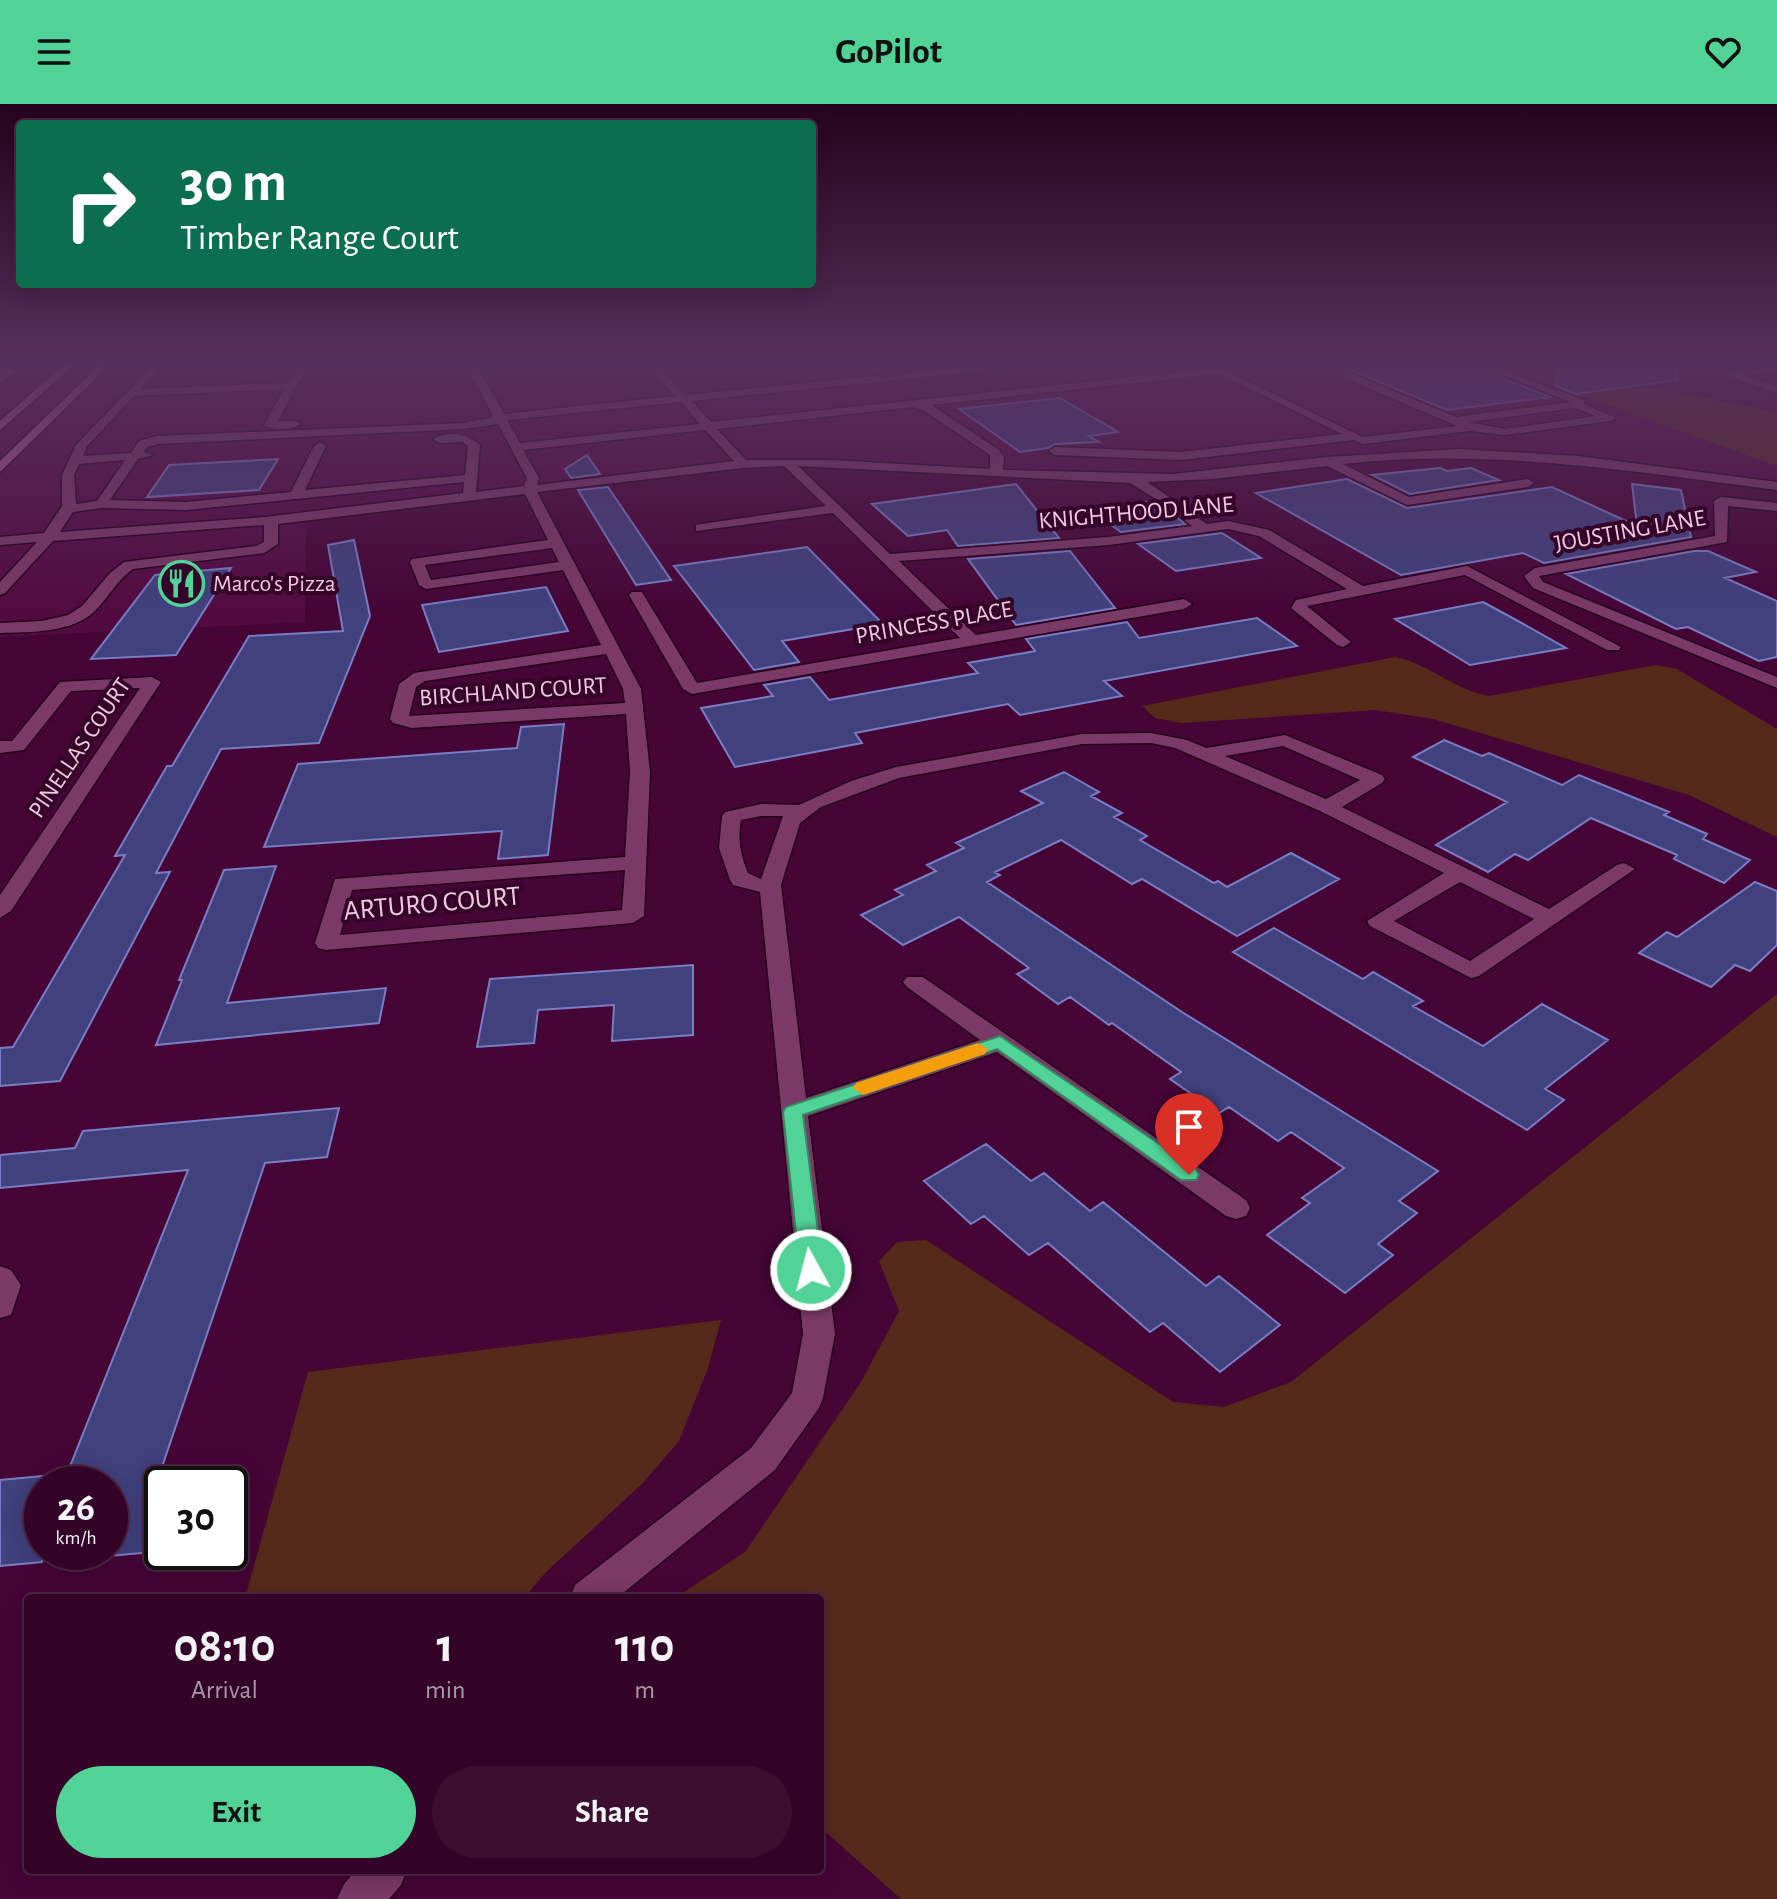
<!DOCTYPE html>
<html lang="en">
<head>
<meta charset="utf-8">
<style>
	body { margin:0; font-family:"Alegreya Sans",sans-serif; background:#3c0e30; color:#f1f3f6; height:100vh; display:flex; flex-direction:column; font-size:30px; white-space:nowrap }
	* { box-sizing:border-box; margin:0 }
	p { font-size:26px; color:#a998a8 }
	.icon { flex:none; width:44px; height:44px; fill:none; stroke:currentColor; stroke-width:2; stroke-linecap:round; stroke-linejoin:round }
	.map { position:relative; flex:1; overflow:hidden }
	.side { position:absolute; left:24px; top:1490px; width:800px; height:280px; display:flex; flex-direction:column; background:#340428; border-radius:8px; box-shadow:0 4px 20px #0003,0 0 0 2px #4e2545 }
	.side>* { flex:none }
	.banner { position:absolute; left:16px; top:16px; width:800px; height:168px; border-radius:8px; box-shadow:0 4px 20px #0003,0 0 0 2px #4e2545; background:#0b6e4f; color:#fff; overflow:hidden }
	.speed { position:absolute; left:24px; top:1362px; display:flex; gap:16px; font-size:40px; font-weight:700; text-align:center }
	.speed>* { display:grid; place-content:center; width:104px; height:104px; border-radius:50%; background:#340428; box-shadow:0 4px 20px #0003,0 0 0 2px #4e2545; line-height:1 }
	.speed small { font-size:20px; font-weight:400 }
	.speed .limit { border:4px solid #111; border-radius:12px; background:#fff; color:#111 }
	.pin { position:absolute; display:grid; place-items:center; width:68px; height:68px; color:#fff; margin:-82px -34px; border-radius:50% 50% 50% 0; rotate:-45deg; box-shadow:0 0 8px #0007 }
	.pin .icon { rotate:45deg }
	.me { position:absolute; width:88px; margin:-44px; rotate:353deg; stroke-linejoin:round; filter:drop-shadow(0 0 6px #0008) }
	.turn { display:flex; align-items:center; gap:28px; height:168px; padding:0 32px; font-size:36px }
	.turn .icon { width:104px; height:104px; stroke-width:2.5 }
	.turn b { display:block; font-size:56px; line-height:68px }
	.eta { display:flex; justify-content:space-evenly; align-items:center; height:136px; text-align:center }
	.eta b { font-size:48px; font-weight:700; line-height:56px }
	.cta { display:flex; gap:16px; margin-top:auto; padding:16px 32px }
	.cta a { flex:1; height:92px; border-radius:48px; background:#51d398; color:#111; font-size:32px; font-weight:700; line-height:92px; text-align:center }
	.cta a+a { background:#3c0e30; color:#f1f3f6 }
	header { display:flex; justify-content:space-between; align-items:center; height:104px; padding:0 32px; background:#51d398; color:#111; font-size:36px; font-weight:700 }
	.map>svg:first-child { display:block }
	.built { fill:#520b41 }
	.green { fill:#562a1a }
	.building { fill:#40417d; stroke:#797dc5; stroke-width:2 }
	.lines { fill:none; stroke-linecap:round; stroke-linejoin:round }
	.minor-tunnel { stroke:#5e224f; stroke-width:11; stroke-dasharray:11 6; stroke-linecap:butt }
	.minor-casing { stroke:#24001a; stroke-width:3 }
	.major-casing { stroke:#24001a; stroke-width:3 }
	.minor { fill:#7a3966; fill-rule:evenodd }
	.major { fill:#af5f95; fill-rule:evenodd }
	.route { fill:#51d398; stroke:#358963; stroke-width:2 }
	.slow { fill:#f59e0b }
	.labels { text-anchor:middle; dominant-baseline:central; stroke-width:8; stroke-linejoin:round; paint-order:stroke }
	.far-street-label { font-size:24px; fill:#efc9e1; stroke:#340528 }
	.far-poi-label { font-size:24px; fill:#efc9e1; stroke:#340528; text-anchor:start }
	.street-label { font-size:28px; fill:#efc9e1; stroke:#340528 }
</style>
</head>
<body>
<header><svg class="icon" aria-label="menu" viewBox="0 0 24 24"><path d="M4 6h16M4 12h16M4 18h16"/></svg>GoPilot<svg class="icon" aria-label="heart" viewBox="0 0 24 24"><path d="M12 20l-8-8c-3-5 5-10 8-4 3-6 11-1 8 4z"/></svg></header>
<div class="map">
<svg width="1777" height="1795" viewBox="0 0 1777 1795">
	<rect width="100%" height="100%" fill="#450535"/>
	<path class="built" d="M 0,257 L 1486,257 L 1777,362 L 1777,381 L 1464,349 L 1111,375 L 782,359 L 306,413 L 305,518 L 0,533 Z"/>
	<path class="green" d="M 1486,257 L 1588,257 L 1585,259 L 1590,265 L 1643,282 L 1777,308 L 1777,362 Z
		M 1395,553 C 1430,560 1454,586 1489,592 L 1656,561 L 1677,565 L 1777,625 L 1777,733 L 1689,691 L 1433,615 L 1375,606 L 1181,619 L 1155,614 L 1142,602 Z
		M 1777,890 L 1777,1795 L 901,1795 L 820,1723 L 820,1494 L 675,1494 L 745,1448 L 861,1278 L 899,1207 L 879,1157 L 897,1138 L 926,1136 L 1173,1298 L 1224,1303 L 1291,1278 Z
		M 721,1216 L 708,1264 L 679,1337 L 643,1379 L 546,1468 L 524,1494 L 245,1494 L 308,1268 Z"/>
	<path class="building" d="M 1328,257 L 1462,257 L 1550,293 L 1447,306 Z
		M 1560,257 L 1677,257 L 1678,276 L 1575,290 L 1556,282 Z
		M 1060,294 L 1118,328 L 1089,332 L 1099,338 L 1055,340 L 1048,344 L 1020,348 L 959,305 Z
		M 587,351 L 600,370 L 571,374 L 565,365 Z
		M 278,355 L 259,386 L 147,393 L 169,361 Z
		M 1440,364 L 1447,367 L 1471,364 L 1499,376 L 1410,390 L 1372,371 Z
		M 1347,375 L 1407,404 L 1552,383 L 1637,422 L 1632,380 L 1681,386 L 1691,433 L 1544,459 L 1523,449 L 1401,471 L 1256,389 Z
		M 1016,380 L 1059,434 L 958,442 L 947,426 L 908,432 L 872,400 Z
		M 608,383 L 671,476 L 636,481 L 578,386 Z
		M 1153,397 L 1165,403 L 1171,401 L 1172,397 L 1176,400 L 1169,406 L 1185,420 L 1121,428 L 1090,406 Z
		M 1222,429 L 1261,454 L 1176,467 L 1138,440 Z
		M 354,436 L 370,512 L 319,639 L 221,645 L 156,769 L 170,768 L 60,977 L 0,982 L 0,944 L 13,943 L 125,751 L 115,752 L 167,662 L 172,662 L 249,532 L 343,527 L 328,441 Z
		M 807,443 L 883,520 L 782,537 L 799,558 L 754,566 L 674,462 Z
		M 1070,447 L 1115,504 L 1016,521 L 968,455 Z
		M 1694,447 L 1708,447 L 1756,468 L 1725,474 L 1777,497 L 1777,553 L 1759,557 L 1688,523 L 1676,525 L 1566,470 Z
		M 231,464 L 176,551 L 91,555 L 155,471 Z
		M 546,483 L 568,527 L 439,548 L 422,501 Z
		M 1483,498 L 1518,517 L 1566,544 L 1470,561 L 1395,515 Z
		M 1257,514 L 1297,542 L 1104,577 L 1122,592 L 1020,611 L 1008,600 L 855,629 L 862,639 L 735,663 L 701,604 L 773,592 L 764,581 L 810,573 L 829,596 L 978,569 L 968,559 L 1035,547 L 1026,535 L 1127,518 L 1139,534 Z
		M 564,620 L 548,751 L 498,755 L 502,727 L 264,743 L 298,660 L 517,644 L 521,623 Z
		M 1444,636 L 1482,652 L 1489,649 L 1562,681 L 1579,671 L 1669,708 L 1664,711 L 1707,730 L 1703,735 L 1750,756 L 1724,779 L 1674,755 L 1677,751 L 1591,714 L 1528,756 L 1515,750 L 1488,768 L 1436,741 L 1507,698 L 1413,653 Z
		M 1064,668 L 1099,688 L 1091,692 L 1122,709 L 1114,713 L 1147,732 L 1140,736 L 1214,779 L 1218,777 L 1227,783 L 1291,749 L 1339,775 L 1237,832 L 1142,775 L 1132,780 L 1061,736 L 995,768 L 1000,771 L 987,778 L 1182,908 L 1438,1067 L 1399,1097 L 1417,1109 L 1378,1140 L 1393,1151 L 1345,1189 L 1267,1131 L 1310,1099 L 1302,1094 L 1344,1064 L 1291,1028 L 1278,1037 L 1229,1003 L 1219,1009 L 1170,975 L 1181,968 L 1112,919 L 1109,921 L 1070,893 L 1058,900 L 1017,870 L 1029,864 L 959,813 L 903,841 L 861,811 L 903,791 L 895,786 L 936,767 L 927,761 L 964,744 L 956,739 L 1043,699 L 1021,687 Z
		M 276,762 L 227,899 L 386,884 L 379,919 L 156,941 L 182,876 L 179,876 L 224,766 Z
		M 1755,778 L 1777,787 L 1777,841 L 1750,867 L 1735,861 L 1711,883 L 1639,849 L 1667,828 L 1677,833 Z
		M 1274,824 L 1363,875 L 1373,868 L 1423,897 L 1413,902 L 1483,942 L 1542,900 L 1608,936 L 1545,985 L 1564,996 L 1527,1026 L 1233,848 Z
		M 693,861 L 693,931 L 612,937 L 614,901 L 538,906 L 534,939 L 477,943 L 490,875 Z
		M 339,1004 L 327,1053 L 265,1059 L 162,1363 L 162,1447 L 110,1452 L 110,1380 L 63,1380 L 188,1066 L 0,1084 L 0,1051 L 75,1044 L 83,1027 Z
		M 986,1040 L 1031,1077 L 1044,1069 L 1090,1107 L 1103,1098 L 1206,1182 L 1219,1172 L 1280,1221 L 1220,1268 L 1163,1219 L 1150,1228 L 1048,1139 L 1029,1151 L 984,1112 L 971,1120 L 924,1077 Z
		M 42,1372 L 42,1458 L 0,1462 L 0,1376 Z"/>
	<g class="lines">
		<path class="minor-tunnel" d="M 1326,263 L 1344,270"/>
		<defs>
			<path id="minor" d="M 157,257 L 167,257 L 141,285 L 288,279 L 300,257 L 310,257 L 278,317 L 295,317 L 301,320 C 293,326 272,327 264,321 L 284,285 L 134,292 L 87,342 L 83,352 L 131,349 L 139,337 L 157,332 L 463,319 L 491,314 L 493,312 L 464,257 L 474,257 L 477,262 L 570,257 L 565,260 L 480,267 L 504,310 L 675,292 L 644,257 L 654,257 L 686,291 L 1025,257 L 1056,257 L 1051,260 L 692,297 L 711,318 L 1208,265 L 1201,260 L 1206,257 L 1363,333 L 1457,322 L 1340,272 L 1340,268 L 1348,268 L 1456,313 L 1571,298 L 1465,257 L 1478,257 L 1584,296 L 1584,300 L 1616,314 L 1610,317 L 1505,331 L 1470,327 L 1363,340 L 1354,336 L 1181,356 L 1055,351 L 1049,347 L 1055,343 L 1181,348 L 1342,330 L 1219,270 L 931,301 L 999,346 L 1004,354 L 1003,366 L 1173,370 L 1327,353 L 1458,345 L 1578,352 L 1777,378 L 1777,386 C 1631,367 1490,344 1343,360 L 1409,393 L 1528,375 L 1534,379 L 1528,383 L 1407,401 L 1327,362 L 1213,375 L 1147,378 L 1169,393 L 1169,399 L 1164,400 L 1130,379 L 798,362 L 890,450 L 1108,433 L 1192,422 L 1172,406 L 1179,402 L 1207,420 L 1228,417 L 1269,426 L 1363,482 L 1467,462 L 1621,543 L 1619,546 L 1607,546 L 1465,471 L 1307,502 L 1351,538 L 1343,543 L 1337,541 L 1291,504 L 1296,496 L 1347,485 L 1259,432 L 1228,425 L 1108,441 L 899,457 L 976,531 L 1184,495 L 1192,500 L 1184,505 L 692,590 L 683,585 L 629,491 L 632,488 L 642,488 L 697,579 L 960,534 L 833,409 L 696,427 L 696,421 L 701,420 L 826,402 L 784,362 L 743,364 L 537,388 L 641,585 L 650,668 L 644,812 L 633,819 L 326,846 L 318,844 L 315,839 L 335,775 L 625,753 L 630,668 L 626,610 L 412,624 L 393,619 L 390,615 L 399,580 L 414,569 L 601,541 L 563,466 L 426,485 L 419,481 L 410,458 L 412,455 L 548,436 L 525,390 L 278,420 L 278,440 L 264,449 L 133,465 C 117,476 109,493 95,507 C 73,529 30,528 0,529 L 0,519 L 42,517 L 68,511 L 82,502 L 110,469 L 124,458 L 256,442 L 264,438 L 264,421 L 53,437 L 5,489 L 0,491 L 0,478 L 37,438 L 0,441 L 0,433 L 44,429 L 62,402 L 62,371 L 76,341 ZM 681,298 L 700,320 L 520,339 L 507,316 ZM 912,303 L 923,306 L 990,351 L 990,365 L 830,356 L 746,356 L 717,325 ZM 1575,304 L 1596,312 L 1505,325 L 1468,318 ZM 498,320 L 527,374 L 524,382 L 476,388 L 480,341 C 468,329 448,326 433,335 L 439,339 L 462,338 L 468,342 L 465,371 L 305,386 L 326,342 L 320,338 L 314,342 L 291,388 L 186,398 L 110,396 L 138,355 L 153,351 L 144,348 L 147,343 L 158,340 L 463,325 ZM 705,326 L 734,357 L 537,381 L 539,374 L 523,346 ZM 125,356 L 97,397 L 76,400 L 74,371 L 79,360 ZM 464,378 L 463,389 L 265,413 L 60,428 L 73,408 L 101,404 L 186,406 ZM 552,444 L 559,458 L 431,476 L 425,461 ZM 606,550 L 623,585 L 625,599 L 409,612 L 416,583 L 425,577 ZM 625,766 L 622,806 L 340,831 L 352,786 Z
				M 1306,257 L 1319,257 L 1331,263 L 1326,266 Z
				M 1777,261 L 1777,267 L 1742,271 L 1777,283 L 1777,289 L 1722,270 Z
				M 0,264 L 15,266 L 16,268 L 0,279 Z
				M 1721,393 L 1777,399 L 1777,407 L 1728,402 L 1727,438 L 1539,472 L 1543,478 L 1777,573 L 1777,584 L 1533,484 L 1524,472 L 1535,464 L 1715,432 L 1714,397 Z
				M 152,573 L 161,578 L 11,807 L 0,814 L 0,791 L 140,584 L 71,587 L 24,646 L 0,649 L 0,637 L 12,637 L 60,578 Z
				M 1151,629 L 1187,636 L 1206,644 L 1285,631 L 1382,671 L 1385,675 L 1382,679 L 1342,703 L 1549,805 L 1617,761 L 1624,759 L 1635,765 L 1479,872 L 1471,874 L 1370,822 L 1367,817 L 1444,769 L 1320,707 L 1175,644 L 1151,639 L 1082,640 L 899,674 L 821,703 L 800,719 L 781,781 L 806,994 L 980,936 L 907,883 L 903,878 L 907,873 L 923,873 L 1246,1096 L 1250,1104 L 1246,1112 L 1236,1115 L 1226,1112 L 997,948 L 808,1012 L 835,1230 L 823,1294 L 819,1304 L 775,1366 L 617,1494 L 570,1494 L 575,1481 L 751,1344 L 792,1289 L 803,1230 L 760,788 L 733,781 L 730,776 L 719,744 L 722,712 L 725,708 L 761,700 L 799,701 L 851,677 L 896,663 L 1082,630 ZM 1283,642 L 1360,676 L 1326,695 L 1225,652 ZM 761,712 L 783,712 L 761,775 L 748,769 C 741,752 737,735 741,716 ZM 1460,778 L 1534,815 L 1470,857 L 1394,817 Z
				M 0,1162 L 11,1166 L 21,1181 L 11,1211 L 0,1214 Z
				M 356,1766 L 407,1766 L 401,1781 L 389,1795 L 337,1795 L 344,1780 Z"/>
			<path id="major" d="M 68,257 L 79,257 L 0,326 L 0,317 Z
				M 104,257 L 114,257 L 0,368 L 0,357 Z"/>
		</defs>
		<use href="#minor" class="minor-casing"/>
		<use href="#major" class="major-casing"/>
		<use href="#minor" class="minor"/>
		<use href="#major" class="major"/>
	</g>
	<linearGradient id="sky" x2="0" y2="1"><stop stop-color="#26031d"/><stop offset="0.51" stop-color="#56305c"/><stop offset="1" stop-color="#56305c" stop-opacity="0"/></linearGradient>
	<rect width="1777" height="508" fill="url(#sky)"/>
	<path class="route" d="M 1000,932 L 1196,1065 L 1199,1071 L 1196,1076 L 1181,1076 L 997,945 L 803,1011 L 823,1166 L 819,1173 L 811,1175 L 803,1173 L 800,1166 L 783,1008 L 786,1003 Z"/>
	<path class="slow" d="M 978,939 L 988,945 L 985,950 L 863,991 L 853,984 L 856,979 Z"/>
	<defs>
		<symbol id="restaurant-ring" viewBox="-11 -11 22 22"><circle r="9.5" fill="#340528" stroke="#51d398" stroke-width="1.5"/><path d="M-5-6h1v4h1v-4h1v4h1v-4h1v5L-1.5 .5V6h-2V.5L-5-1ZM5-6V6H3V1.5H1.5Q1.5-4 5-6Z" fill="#51d398"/></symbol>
	</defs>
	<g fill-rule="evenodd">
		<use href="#restaurant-ring" x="156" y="454" width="51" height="51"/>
	</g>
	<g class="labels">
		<g class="far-street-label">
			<text transform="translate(1136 409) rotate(-5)">KNIGHTHOOD LANE</text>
			<text transform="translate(1630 427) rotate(-10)">JOUSTING LANE</text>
			<text transform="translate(934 519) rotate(-10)">PRINCESS PLACE</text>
			<text transform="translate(513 588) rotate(-4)">BIRCHLAND COURT</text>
			<text transform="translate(80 644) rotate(-56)">PINELLAS COURT</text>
		</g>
		<g class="far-poi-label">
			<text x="213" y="480">Marco's Pizza</text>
		</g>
		<g class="street-label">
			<text transform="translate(432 800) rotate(-5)">ARTURO COURT</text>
		</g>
	</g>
</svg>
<div class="speed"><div>26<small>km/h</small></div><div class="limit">30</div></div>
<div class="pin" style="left:1189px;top:1071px;background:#d93025"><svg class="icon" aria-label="arrive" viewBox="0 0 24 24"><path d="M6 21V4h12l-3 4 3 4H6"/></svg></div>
<svg class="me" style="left:811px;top:1166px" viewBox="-20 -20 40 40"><circle r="17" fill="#51d398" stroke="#fff" stroke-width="3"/><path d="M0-11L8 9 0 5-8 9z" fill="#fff"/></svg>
<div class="banner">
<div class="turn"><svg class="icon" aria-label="right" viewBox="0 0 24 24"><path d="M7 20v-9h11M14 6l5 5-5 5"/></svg><div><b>30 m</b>Timber Range Court</div></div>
</div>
<section class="side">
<div class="eta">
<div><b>08:10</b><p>Arrival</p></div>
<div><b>1</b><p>min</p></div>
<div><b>110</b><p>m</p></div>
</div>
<div class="cta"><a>Exit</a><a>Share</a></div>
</section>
</div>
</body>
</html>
